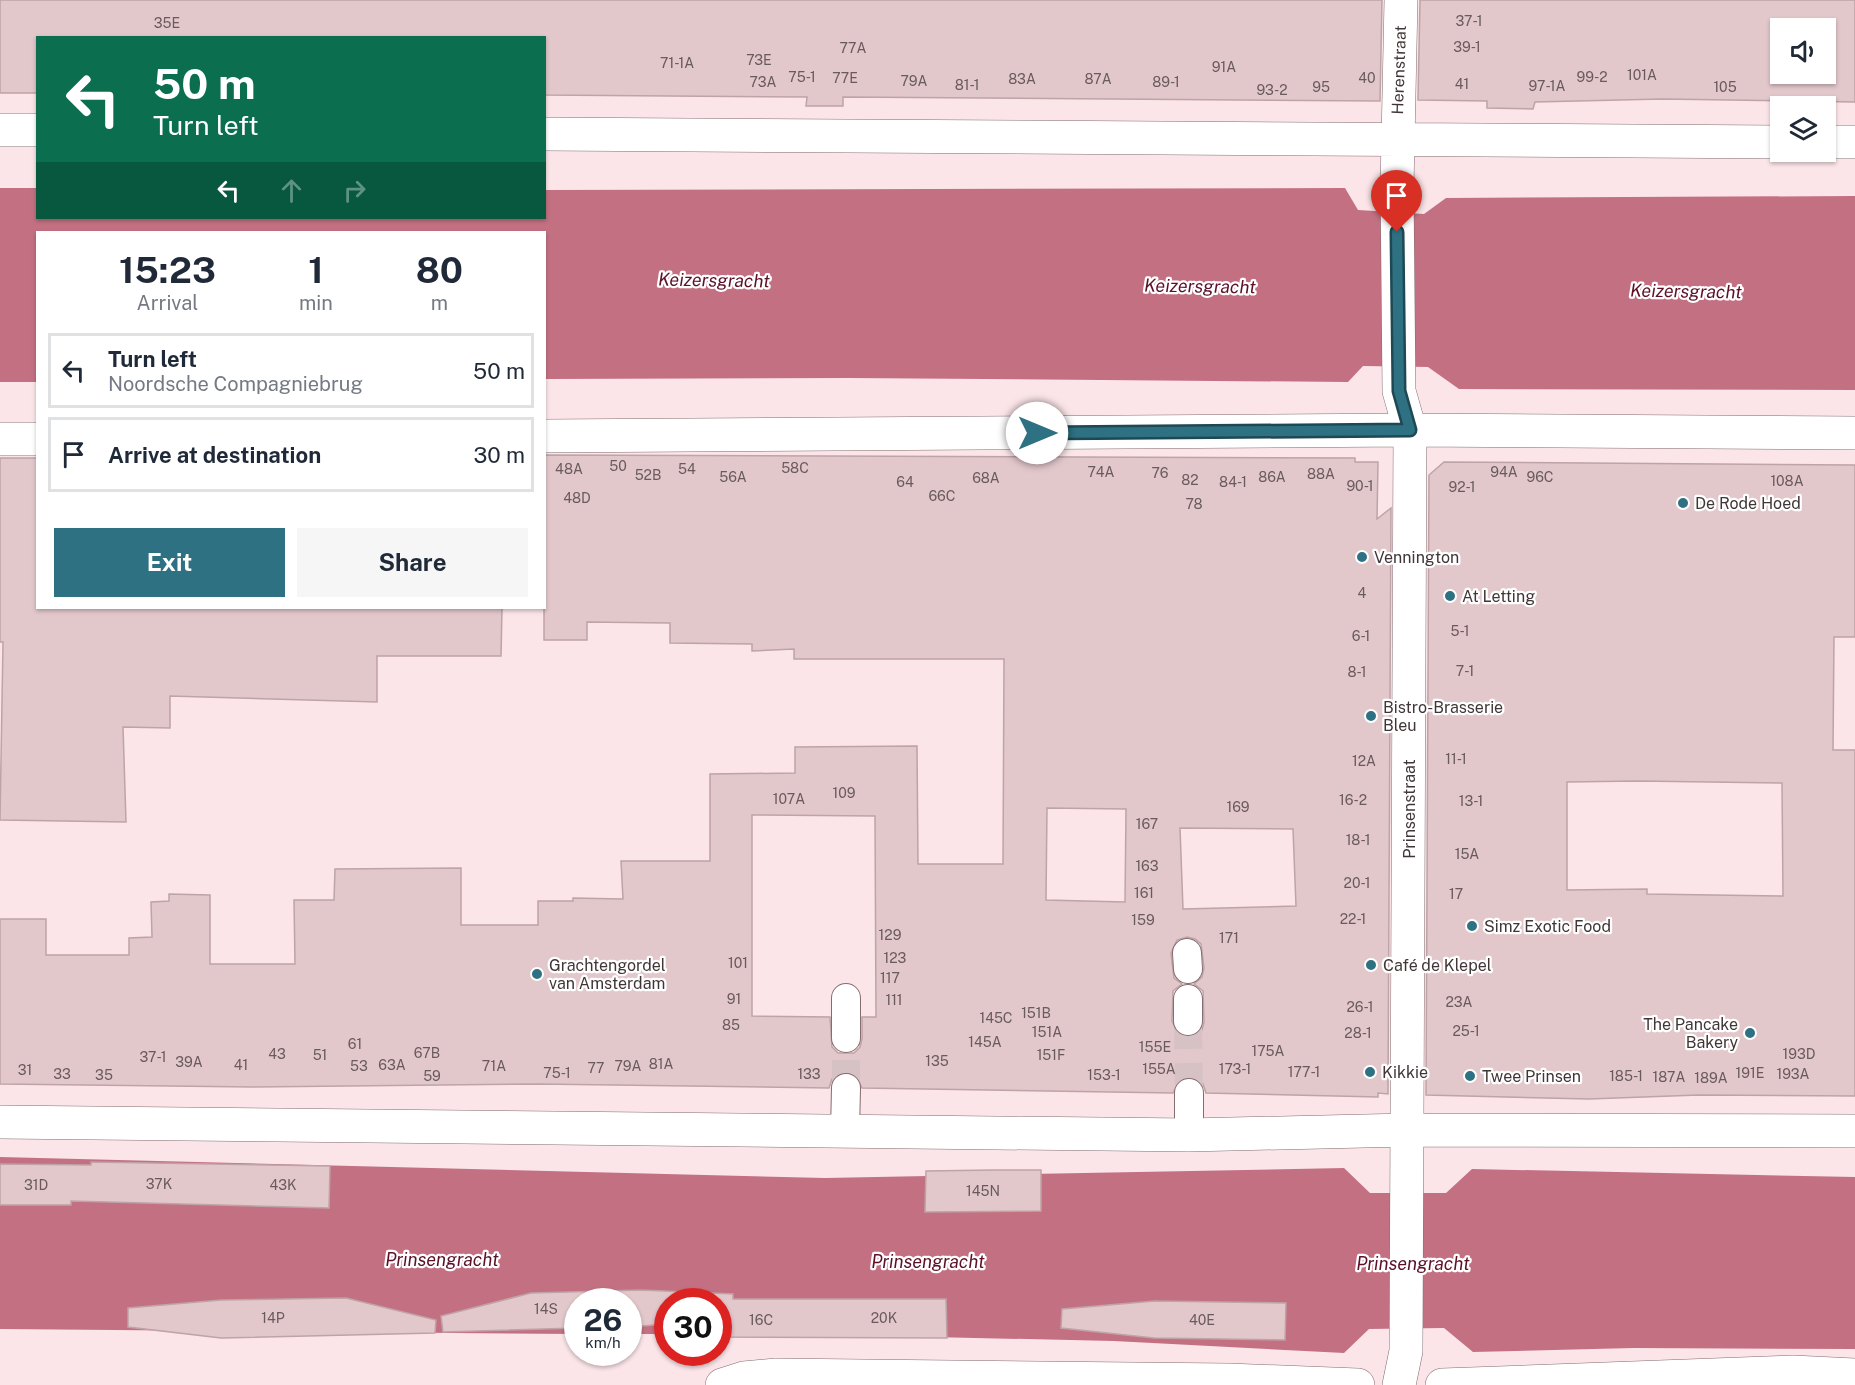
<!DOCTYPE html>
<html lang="en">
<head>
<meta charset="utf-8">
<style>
	body { margin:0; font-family:"Public Sans",sans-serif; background:#f6f6f7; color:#1f2937; height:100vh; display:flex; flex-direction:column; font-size:22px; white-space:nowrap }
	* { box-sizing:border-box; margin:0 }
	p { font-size:20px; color:#747a83 }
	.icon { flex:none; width:33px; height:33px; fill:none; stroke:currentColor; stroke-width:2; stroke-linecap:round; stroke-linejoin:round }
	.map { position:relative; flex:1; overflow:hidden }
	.panel { position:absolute; left:36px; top:231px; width:510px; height:378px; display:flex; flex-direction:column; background:#fff; border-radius:0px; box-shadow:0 2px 4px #0004 }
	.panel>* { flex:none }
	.banner { position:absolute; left:36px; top:36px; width:510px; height:183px; border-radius:0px; box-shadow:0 2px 4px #0004; background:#0b6e4f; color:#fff; overflow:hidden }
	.controls { position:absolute; left:1770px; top:18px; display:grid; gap:12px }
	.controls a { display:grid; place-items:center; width:66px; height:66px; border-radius:0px; background:#fff; box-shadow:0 2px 4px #0004; font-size:30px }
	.speed { position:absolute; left:564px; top:1288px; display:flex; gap:12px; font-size:30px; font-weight:700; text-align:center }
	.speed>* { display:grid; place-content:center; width:78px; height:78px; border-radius:50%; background:#fff; box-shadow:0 2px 4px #0004; line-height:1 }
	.speed small { font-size:15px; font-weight:400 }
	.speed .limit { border:9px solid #d22; background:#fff; color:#111 }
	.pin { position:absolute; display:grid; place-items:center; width:51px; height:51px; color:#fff; margin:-62px -26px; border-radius:50% 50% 50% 0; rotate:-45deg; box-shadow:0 0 6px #0007 }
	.pin .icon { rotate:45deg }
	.me { position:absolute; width:66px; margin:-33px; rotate:90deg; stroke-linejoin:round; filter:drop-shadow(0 0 4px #0008) }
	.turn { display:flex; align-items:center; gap:21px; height:126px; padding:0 18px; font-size:27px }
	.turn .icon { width:78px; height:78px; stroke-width:2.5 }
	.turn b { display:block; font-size:42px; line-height:51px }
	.lanes { display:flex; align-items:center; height:57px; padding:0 18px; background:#0003; justify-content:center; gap:30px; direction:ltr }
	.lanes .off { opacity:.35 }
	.eta { display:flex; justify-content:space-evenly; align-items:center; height:102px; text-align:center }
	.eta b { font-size:36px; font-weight:700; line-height:42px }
	.primary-button { display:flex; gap:12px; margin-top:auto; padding:12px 18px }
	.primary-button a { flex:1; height:69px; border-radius:0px; background:#2e7182; color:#fff; font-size:24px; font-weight:700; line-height:69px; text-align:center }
	.primary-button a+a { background:#f6f6f7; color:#1f2937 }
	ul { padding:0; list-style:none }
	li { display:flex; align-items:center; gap:18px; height:75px; margin:0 12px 9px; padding:0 6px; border:3px solid #e0e1e3; border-radius:0px }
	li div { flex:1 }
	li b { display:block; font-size:22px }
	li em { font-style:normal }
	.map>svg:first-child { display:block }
	.water { fill:#c37182 }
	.building { fill:#e2c7cb; stroke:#bea3a7; stroke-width:1.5; fill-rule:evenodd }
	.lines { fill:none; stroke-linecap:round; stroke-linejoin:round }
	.pedestrian-tunnel { stroke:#d6c2c5; stroke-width:28; stroke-dasharray:28 14; stroke-linecap:butt }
	.pedestrian-casing { stroke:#846c6f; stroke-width:30 }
	.minor-casing { stroke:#846c6f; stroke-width:34 }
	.pedestrian { stroke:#fff; stroke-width:28 }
	.minor { stroke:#fff; stroke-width:33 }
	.route-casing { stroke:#1e4954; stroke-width:15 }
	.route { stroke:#2e7182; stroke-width:10 }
	.poi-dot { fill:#2e7182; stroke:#fff; stroke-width:2 }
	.labels { text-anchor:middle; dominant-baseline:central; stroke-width:4.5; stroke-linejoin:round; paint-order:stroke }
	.number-label { font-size:14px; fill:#695a5c }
	.street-label { font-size:16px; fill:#413637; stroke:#fff }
	.poi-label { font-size:16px; fill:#413637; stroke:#fff; text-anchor:start }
	.water-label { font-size:18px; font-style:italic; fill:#5c1128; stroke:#fff }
</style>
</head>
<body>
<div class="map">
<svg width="1855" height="1385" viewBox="0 0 1855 1385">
	<rect width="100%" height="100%" fill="#fbe5e8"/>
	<path class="water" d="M 0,188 L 37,188 L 38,218 L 544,218 L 545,190 L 1345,188 L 1358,210 L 1424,214 L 1446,198 L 1855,196 L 1855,390 L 1459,389 L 1428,367 L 1363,366 L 1348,382 L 849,378 L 545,379 L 544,232 L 38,232 L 37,382 L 0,382 Z
		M 0,1157 L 825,1178 L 1344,1168 L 1370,1193 L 1446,1193 L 1472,1169 L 1855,1177 L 1855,1349 L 1633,1348 L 1473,1352 L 1444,1328 L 1369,1329 L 1344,1353 L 1114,1341 L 888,1336 L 718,1302 L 668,1302 L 667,1334 L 629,1334 L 628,1302 L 578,1302 L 577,1334 L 0,1329 Z"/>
	<path class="building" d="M 0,0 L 1382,0 L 1380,101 L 843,97 L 843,106 L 806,106 L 807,97 L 544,95 L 544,38 L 38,38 L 38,93 L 0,93 Z
		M 1420,0 L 1855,0 L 1855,102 L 1662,99 L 1535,102 L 1533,109 L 1487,108 L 1487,101 L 1418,100 ZM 1780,28 L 1826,28 L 1826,74 L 1780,74 Z
		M 544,455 L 1355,458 L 1355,462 L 1378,462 L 1377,519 L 1391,508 L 1388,1094 L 1378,1093 L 1378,1097 L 1206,1093 L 1203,1084 L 1190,1077 L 1180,1079 L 1173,1093 L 862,1088 L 855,1074 L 846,1072 L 832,1079 L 829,1088 L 538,1084 L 253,1087 L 0,1084 L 0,919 L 46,919 L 46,955 L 129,955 L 129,938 L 152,937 L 151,902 L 169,901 L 169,894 L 210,895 L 210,964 L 295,964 L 294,900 L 334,900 L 335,869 L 461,868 L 461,925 L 538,925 L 538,901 L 573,901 L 573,898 L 623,899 L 621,861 L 710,861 L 710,774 L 795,773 L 795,747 L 917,746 L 918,864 L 1003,864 L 1004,659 L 794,659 L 794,649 L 752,651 L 752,644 L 670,643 L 670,623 L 587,622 L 587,640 L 544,640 ZM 1047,808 L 1126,809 L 1125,902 L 1046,900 ZM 752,815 L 875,816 L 876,1017 L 862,1017 L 862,1039 L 860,1047 L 854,1053 L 838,1053 L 832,1047 L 830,1017 L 752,1016 ZM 1180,828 L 1293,829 L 1296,906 L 1183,909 ZM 1187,937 L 1195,939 L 1201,944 L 1204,968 L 1202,977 L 1194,984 L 1203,991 L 1204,1022 L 1202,1030 L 1189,1037 L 1179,1035 L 1172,1021 L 1173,991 L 1182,984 L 1174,978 L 1171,953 L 1177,940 Z
		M 0,458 L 38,458 L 38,608 L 502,608 L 501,656 L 377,656 L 377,702 L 170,696 L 170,728 L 123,727 L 126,822 L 0,820 L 3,642 L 0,642 Z
		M 1444,462 L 1855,465 L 1855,637 L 1834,637 L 1833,750 L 1855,750 L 1855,1096 L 1699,1095 L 1589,1099 L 1426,1095 L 1429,475 ZM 1638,781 L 1782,783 L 1783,896 L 1647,894 L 1647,889 L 1567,890 L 1567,782 Z
		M 91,1162 L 330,1166 L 329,1208 L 71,1201 L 71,1205 L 0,1205 L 0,1164 L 91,1165 Z
		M 993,1170 L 1041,1170 L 1041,1211 L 925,1212 L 926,1171 Z
		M 641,1290 L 733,1294 L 733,1299 L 946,1299 L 947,1338 L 718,1337 L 718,1302 L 668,1302 L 668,1324 L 628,1327 L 628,1302 L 578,1302 L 578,1328 L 443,1332 L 441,1316 L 531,1293 Z
		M 346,1298 L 436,1320 L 435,1333 L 221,1338 L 128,1327 L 128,1308 L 221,1300 Z
		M 1155,1301 L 1286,1303 L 1285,1340 L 1154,1338 L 1061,1328 L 1062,1309 Z"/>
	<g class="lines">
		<path class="pedestrian-tunnel" d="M 1188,1021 L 1189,1093
			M 846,1088 L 846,1038"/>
		<defs>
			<path id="pedestrian" d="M 1187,953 L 1188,969
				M 1188,999 L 1188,1021
				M 846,1038 L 846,998
				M 1189,1093 L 1189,1135
				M 845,1131 L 846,1088"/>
			<path id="minor" d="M 0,130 L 38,130
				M 544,134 L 1780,142
				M 1826,142 L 1855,142
				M 544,436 L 1410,430 L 1855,433
				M 0,439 L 38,439
				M 0,1122 L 1189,1135 L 1407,1130 L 1855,1131
				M 722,1385 L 744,1378 L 776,1375 L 1229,1380 L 1358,1385
				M 1399,1385 L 1406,1351 L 1410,430 L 1399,391 L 1397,187 L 1401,0
				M 1442,1385 L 1793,1372 L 1855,1375"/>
		</defs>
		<use href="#pedestrian" class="pedestrian-casing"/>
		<use href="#minor" class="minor-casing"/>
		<use href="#pedestrian" class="pedestrian"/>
		<use href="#minor" class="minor"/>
	</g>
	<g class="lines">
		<defs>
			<path id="route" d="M 1037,433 L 1410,430 L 1399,391 L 1397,232"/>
		</defs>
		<use href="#route" class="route-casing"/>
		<use href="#route" class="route"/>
	</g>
	<g class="poi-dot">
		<circle cx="1683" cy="503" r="6"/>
		<circle cx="1362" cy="557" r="6"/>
		<circle cx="1450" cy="596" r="6"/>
		<circle cx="1371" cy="716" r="6"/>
		<circle cx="1472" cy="926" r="6"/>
		<circle cx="1371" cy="965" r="6"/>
		<circle cx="537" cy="974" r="6"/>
		<circle cx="1750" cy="1033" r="6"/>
		<circle cx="1370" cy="1072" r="6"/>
		<circle cx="1470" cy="1076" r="6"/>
	</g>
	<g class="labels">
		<g class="number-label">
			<text x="1469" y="21">37-1</text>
			<text x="167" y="23">35E</text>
			<text x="1467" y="47">39-1</text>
			<text x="853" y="48">77A</text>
			<text x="759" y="60">73E</text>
			<text x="677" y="63">71-1A</text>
			<text x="1224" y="67">91A</text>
			<text x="1642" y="75">101A</text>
			<text x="802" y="77">75-1</text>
			<text x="1592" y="77">99-2</text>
			<text x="845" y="78">77E</text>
			<text x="1367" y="78">40</text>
			<text x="1022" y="79">83A</text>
			<text x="1098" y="79">87A</text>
			<text x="914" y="81">79A</text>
			<text x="763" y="82">73A</text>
			<text x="1166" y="82">89-1</text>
			<text x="1462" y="84">41</text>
			<text x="967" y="85">81-1</text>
			<text x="1547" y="86">97-1A</text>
			<text x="1321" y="87">95</text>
			<text x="1725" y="87">105</text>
			<text x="1272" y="90">93-2</text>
			<text x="618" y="466">50</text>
			<text x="795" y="468">58C</text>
			<text x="569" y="469">48A</text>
			<text x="687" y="469">54</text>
			<text x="1101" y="472">74A</text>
			<text x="1504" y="472">94A</text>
			<text x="1160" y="473">76</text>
			<text x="1321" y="474">88A</text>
			<text x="648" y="475">52B</text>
			<text x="733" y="477">56A</text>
			<text x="1272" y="477">86A</text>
			<text x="1540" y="477">96C</text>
			<text x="986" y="478">68A</text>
			<text x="1190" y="480">82</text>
			<text x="1787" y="481">108A</text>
			<text x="905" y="482">64</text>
			<text x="1233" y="482">84-1</text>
			<text x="1360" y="486">90-1</text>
			<text x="1462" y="487">92-1</text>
			<text x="942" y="496">66C</text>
			<text x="577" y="498">48D</text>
			<text x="1194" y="504">78</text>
			<text x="1362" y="593">4</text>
			<text x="1460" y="631">5-1</text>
			<text x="1361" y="636">6-1</text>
			<text x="1465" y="671">7-1</text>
			<text x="1357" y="672">8-1</text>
			<text x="1456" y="759">11-1</text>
			<text x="1364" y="761">12A</text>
			<text x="844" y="793">109</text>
			<text x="789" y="799">107A</text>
			<text x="1353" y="800">16-2</text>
			<text x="1471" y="801">13-1</text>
			<text x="1238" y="807">169</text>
			<text x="1147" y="824">167</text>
			<text x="1358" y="840">18-1</text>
			<text x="1467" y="854">15A</text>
			<text x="1147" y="866">163</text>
			<text x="1357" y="883">20-1</text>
			<text x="1144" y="893">161</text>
			<text x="1456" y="894">17</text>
			<text x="1353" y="919">22-1</text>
			<text x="1143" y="920">159</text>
			<text x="890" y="935">129</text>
			<text x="1229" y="938">171</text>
			<text x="895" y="958">123</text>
			<text x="738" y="963">101</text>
			<text x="890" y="978">117</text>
			<text x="734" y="999">91</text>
			<text x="894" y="1000">111</text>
			<text x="1459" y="1002">23A</text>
			<text x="1360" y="1007">26-1</text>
			<text x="1036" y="1013">151B</text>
			<text x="996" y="1018">145C</text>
			<text x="731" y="1025">85</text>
			<text x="1466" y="1031">25-1</text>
			<text x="1047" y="1032">151A</text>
			<text x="1358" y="1033">28-1</text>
			<text x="985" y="1042">145A</text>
			<text x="355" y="1044">61</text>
			<text x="1155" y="1047">155E</text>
			<text x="1268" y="1051">175A</text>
			<text x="427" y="1053">67B</text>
			<text x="277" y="1054">43</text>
			<text x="1799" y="1054">193D</text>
			<text x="320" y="1055">51</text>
			<text x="1051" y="1055">151F</text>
			<text x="153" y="1057">37-1</text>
			<text x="937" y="1061">135</text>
			<text x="189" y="1062">39A</text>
			<text x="661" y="1064">81A</text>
			<text x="241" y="1065">41</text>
			<text x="392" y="1065">63A</text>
			<text x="359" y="1066">53</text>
			<text x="494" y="1066">71A</text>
			<text x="628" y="1066">79A</text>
			<text x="596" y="1068">77</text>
			<text x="1159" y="1069">155A</text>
			<text x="1235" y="1069">173-1</text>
			<text x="25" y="1070">31</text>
			<text x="1304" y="1072">177-1</text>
			<text x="557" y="1073">75-1</text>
			<text x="1750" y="1073">191E</text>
			<text x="62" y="1074">33</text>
			<text x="809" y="1074">133</text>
			<text x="1793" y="1074">193A</text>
			<text x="104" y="1075">35</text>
			<text x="1104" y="1075">153-1</text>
			<text x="432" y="1076">59</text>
			<text x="1626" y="1076">185-1</text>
			<text x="1669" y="1077">187A</text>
			<text x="1711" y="1078">189A</text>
			<text x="159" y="1184">37K</text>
			<text x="36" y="1185">31D</text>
			<text x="283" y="1185">43K</text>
			<text x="983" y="1191">145N</text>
			<text x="546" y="1309">14S</text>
			<text x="273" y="1318">14P</text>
			<text x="884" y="1318">20K</text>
			<text x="761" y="1320">16C</text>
			<text x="1202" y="1320">40E</text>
		</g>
		<g class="street-label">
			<text transform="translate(1399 70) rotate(-88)">Herenstraat</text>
			<text transform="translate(1409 809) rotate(-90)">Prinsenstraat</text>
		</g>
		<g class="poi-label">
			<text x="1695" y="503">De Rode Hoed</text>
			<text x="1374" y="557">Vennington</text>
			<text x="1462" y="596">At Letting</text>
			<text x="1383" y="707">Bistro-Brasserie<tspan x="1383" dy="18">Bleu</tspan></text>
			<text x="1484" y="926">Simz Exotic Food</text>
			<text x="549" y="965">Grachtengordel<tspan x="549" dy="18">van Amsterdam</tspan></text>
			<text x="1383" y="965">Café de Klepel</text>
			<text x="1738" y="1024" text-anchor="end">The Pancake<tspan x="1738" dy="18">Bakery</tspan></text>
			<text x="1382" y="1072">Kikkie</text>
			<text x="1482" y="1076">Twee Prinsen</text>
		</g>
		<g class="water-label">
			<text transform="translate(714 280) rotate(1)">Keizersgracht</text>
			<text transform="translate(1200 286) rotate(1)">Keizersgracht</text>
			<text transform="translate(1686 291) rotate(1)">Keizersgracht</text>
			<text x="442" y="1259">Prinsengracht</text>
			<text x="928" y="1261">Prinsengracht</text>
			<text x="1413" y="1263">Prinsengracht</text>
		</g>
	</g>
</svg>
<div class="controls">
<a><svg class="icon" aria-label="sound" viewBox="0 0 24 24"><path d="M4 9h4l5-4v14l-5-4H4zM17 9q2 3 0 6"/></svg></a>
<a><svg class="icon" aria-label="layers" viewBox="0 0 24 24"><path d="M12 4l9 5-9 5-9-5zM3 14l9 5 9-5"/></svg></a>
</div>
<div class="speed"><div>26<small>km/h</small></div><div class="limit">30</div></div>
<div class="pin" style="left:1397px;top:232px;background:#d93025"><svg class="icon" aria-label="arrive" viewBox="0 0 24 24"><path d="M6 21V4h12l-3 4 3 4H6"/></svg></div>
<svg class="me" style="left:1037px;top:433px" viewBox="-20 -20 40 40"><circle r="19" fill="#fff"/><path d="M0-13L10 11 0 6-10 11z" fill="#2e7182"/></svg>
<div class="banner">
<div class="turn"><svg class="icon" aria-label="left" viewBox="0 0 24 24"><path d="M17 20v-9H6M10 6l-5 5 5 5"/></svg><div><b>50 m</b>Turn left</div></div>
<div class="lanes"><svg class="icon" aria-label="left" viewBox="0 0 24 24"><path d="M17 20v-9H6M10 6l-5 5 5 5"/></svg><svg class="icon off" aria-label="ahead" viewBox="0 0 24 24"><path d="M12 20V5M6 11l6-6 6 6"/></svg><svg class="icon off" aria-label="right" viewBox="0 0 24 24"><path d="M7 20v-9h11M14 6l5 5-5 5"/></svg></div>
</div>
<section class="panel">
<div class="eta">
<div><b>15:23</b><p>Arrival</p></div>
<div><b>1</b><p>min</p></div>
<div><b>80</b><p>m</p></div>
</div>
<ul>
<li><svg class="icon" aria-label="left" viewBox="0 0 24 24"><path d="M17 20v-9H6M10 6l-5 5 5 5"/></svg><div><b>Turn left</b><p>Noordsche Compagniebrug</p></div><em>50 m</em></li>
<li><svg class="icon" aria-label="arrive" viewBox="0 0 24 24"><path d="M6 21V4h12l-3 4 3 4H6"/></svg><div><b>Arrive at destination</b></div><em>30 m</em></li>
</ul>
<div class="primary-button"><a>Exit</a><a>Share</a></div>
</section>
</div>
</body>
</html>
